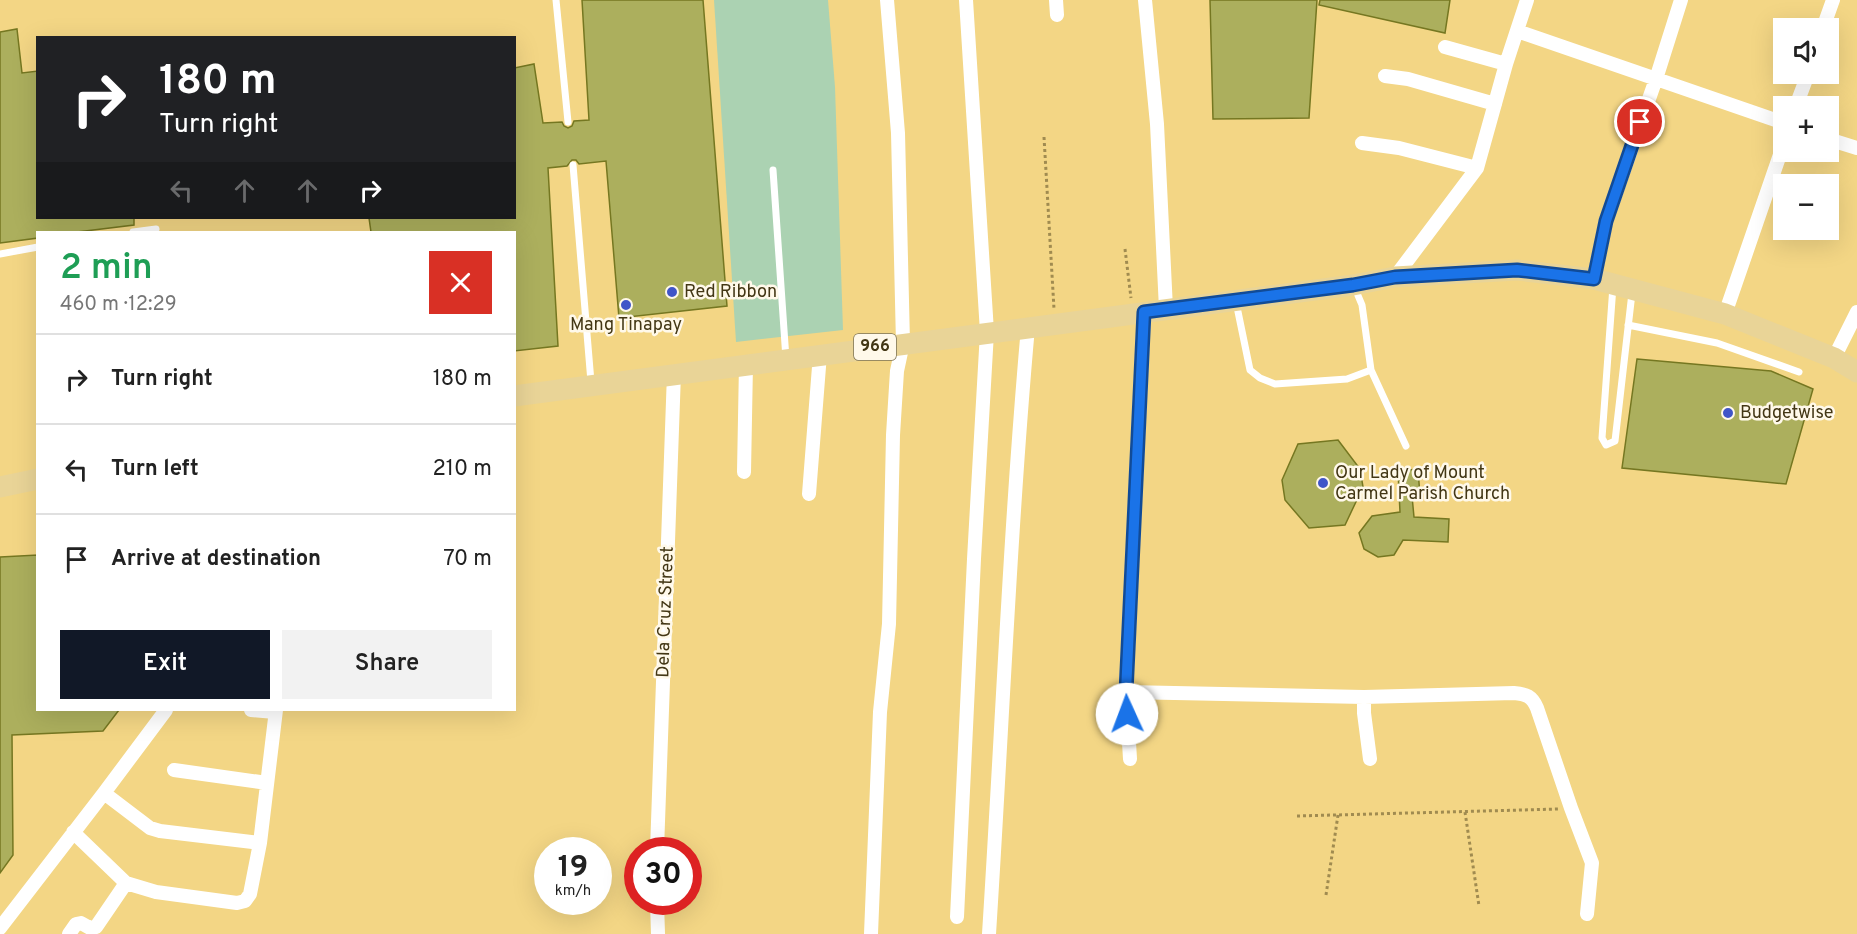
<!DOCTYPE html>
<html lang="en">
<head>
<meta charset="utf-8">
<style>
	body { margin:0; font-family:Overpass,sans-serif; background:#f2f2f2; color:#222; height:100vh; display:flex; flex-direction:column; font-size:22px; white-space:nowrap }
	* { box-sizing:border-box; margin:0 }
	p { font-size:20px; color:#767676 }
	.icon { flex:none; width:33px; height:33px; fill:none; stroke:currentColor; stroke-width:2; stroke-linecap:round; stroke-linejoin:round }
	.map { position:relative; flex:1; overflow:hidden }
	.panel { position:absolute; left:36px; top:231px; width:480px; height:480px; display:flex; flex-direction:column; background:#fff; border-radius:0px; box-shadow:0 6px 24px #0002 }
	.panel>* { flex:none }
	.guide { position:absolute; left:36px; top:36px; width:480px; height:183px; border-radius:0px; box-shadow:0 6px 24px #0002; background:#202124; color:#fff; overflow:hidden }
	.controls { position:absolute; left:1773px; top:18px; display:grid; gap:12px }
	.controls a { display:grid; place-items:center; width:66px; height:66px; border-radius:0px; background:#fff; box-shadow:0 6px 24px #0002; font-size:30px }
	.speed { position:absolute; left:534px; top:837px; display:flex; gap:12px; font-size:30px; font-weight:700; text-align:center }
	.speed>* { display:grid; place-content:center; width:78px; height:78px; border-radius:50%; background:#fff; box-shadow:0 6px 24px #0002; line-height:1 }
	.speed small { font-size:15px; font-weight:400 }
	.speed .limit { border:9px solid #d22; background:#fff; color:#111 }
	.pin { position:absolute; display:grid; place-items:center; width:51px; height:51px; color:#fff; margin:-26px; border:3px solid #fff; border-radius:50%; box-shadow:0 2px 6px #0007 }
	.me { position:absolute; width:66px; margin:-33px; rotate:358deg; stroke-linejoin:round; filter:drop-shadow(0 0 4px #0008) }
	.turn { display:flex; align-items:center; gap:21px; height:126px; padding:0 24px; font-size:27px }
	.turn .icon { width:78px; height:78px; stroke-width:2.5 }
	.turn b { display:block; font-size:42px; line-height:51px }
	.lanes { display:flex; align-items:center; height:57px; padding:0 24px; background:#0003; justify-content:center; gap:30px; direction:ltr }
	.lanes .off { opacity:.35 }
	.round { display:grid; place-items:center; flex:none; width:63px; height:63px; border-radius:0px; background:#f2f2f2 }
	.overview { display:flex; align-items:center; justify-content:space-between; height:102px; padding:0 24px }
	h1 { font-size:36px; font-weight:600; line-height:45px; color:#1e9e55 }
	.action { display:flex; gap:12px; margin-top:auto; padding:12px 24px }
	.action a { flex:1; height:69px; border-radius:0px; background:#111827; color:#fff; font-size:24px; font-weight:600; line-height:69px; text-align:center }
	.action a+a { background:#f2f2f2; color:#222 }
	ul { padding:0; list-style:none }
	li { display:flex; align-items:center; gap:18px; height:90px; padding:0 24px; border-top:2px solid #e0e0e0 }
	li div { flex:1 }
	li b { display:block; font-size:22px }
	li em { font-style:normal }
	.map>svg:first-child { display:block }
	.green { fill:#abd2b2 }
	.building { fill:#acaf5d; stroke:#757721; stroke-width:1.5 }
	.lines { fill:none; stroke-linecap:round; stroke-linejoin:round }
	.path { stroke:#a08b50; stroke-width:3; stroke-dasharray:3 3; stroke-linecap:butt }
	.lane { stroke:#fff; stroke-width:7 }
	.street { stroke:#fff; stroke-width:14 }
	.primary { stroke:#e9d497; stroke-width:21 }
	.route-casing { stroke:#114b97; stroke-width:15 }
	.route { stroke:#1a73e8; stroke-width:10 }
	.poi-dot { fill:#4055c8; stroke:#fff9ea; stroke-width:2 }
	.labels { text-anchor:middle; dominant-baseline:central; stroke-width:5; stroke-linejoin:round; paint-order:stroke }
	.shield { fill:#fff9ea; stroke:#7b7155; stroke-width:1.5 }
	.shield-label { font-size:16px; font-weight:bold; fill:#433715 }
	.poi-label { font-size:18px; fill:#433715; stroke:#fff9ea; text-anchor:start }
	.street-label { font-size:18px; fill:#433715; stroke:#fff9ea }
</style>
</head>
<body>
<div class="map">
<svg width="1857" height="934" viewBox="0 0 1857 934">
	<rect width="100%" height="100%" fill="#f3d685"/>
	<path class="green" d="M 714,0 L 828,0 L 835,87 L 843,330 L 736,342 Z"/>
	<path class="building" d="M 582,0 L 703,0 L 727,306 L 619,318 L 606,161 L 579,164 L 576,160 L 572,160 L 567,166 L 548,168 L 558,346 L 514,351 L 514,232 L 371,232 L 369,218 L 514,218 L 514,68 L 534,64 L 543,123 L 562,122 L 564,126 L 568,128 L 572,126 L 574,121 L 589,120 Z
		M 1210,0 L 1317,0 L 1309,118 L 1213,119 Z
		M 1320,0 L 1450,0 L 1445,33 L 1319,5 Z
		M 17,29 L 22,73 L 38,71 L 38,218 L 134,218 L 134,225 L 77,232 L 38,232 L 38,238 L 0,243 L 0,32 Z
		M 1637,359 L 1771,371 L 1813,389 L 1786,484 L 1622,468 Z
		M 1338,440 L 1360,469 L 1363,487 L 1345,525 L 1309,528 L 1285,500 L 1282,480 L 1298,444 Z
		M 1418,469 L 1420,496 L 1412,496 L 1414,517 L 1449,519 L 1448,542 L 1403,540 L 1394,555 L 1378,557 L 1364,549 L 1359,533 L 1372,516 L 1400,512 L 1398,471 Z
		M 38,555 L 38,710 L 119,710 L 103,731 L 12,735 L 13,855 L 0,873 L 0,557 Z"/>
	<g class="lines">
		<path class="path" d="M 1044,137 L 1054,309
			M 1125,249 L 1131,298
			M 1465,812 L 1479,906
			M 1297,816 L 1559,809
			M 1326,895 L 1338,815"/>
		<path class="lane" d="M 556,0 L 568,122
			M 573,165 L 591,382
			M 773,170 L 786,359
			M 133,232 L 156,229
			M 0,254 L 38,247
			M 1613,286 L 1602,438 L 1606,445 L 1615,441 L 1632,293
			M 1236,302 L 1250,370 L 1260,378 L 1275,384 L 1347,379 L 1371,370 L 1362,305 L 1354,286
			M 1628,325 L 1717,343 L 1799,372
			M 1371,370 L 1406,446"/>
		<path class="street" d="M 1056,0 L 1057,15
			M 1145,0 L 1157,124 L 1166,309
			M 1823,28 L 1833,0
			M 1517,31 L 1784,123
			M 1445,47 L 1506,64
			M 1385,76 L 1408,79 L 1495,104
			M 1796,106 L 1808,74
			M 1828,139 L 1857,148
			M 1362,143 L 1399,148 L 1477,168
			M 1395,277 L 1477,168 L 1506,64 L 1527,0
			M 1594,279 L 1606,221 L 1656,79 L 1681,0
			M 1725,314 L 1784,143
			M 1834,358 L 1857,312
			M 744,472 L 746,364
			M 809,494 L 820,354
			M 1126,692 L 1364,697 L 1514,693 C 1526,694 1532,696 1537,708 L 1571,808 L 1592,863 L 1587,914
			M 1364,697 L 1364,713 L 1370,759
			M 251,710 L 275,712
			M 1130,759 L 1126,692 L 1144,312
			M 174,770 L 267,783
			M 104,793 L 150,828 L 160,831 L 260,843
			M 73,832 L 126,883 L 156,892 L 237,903 L 245,901 L 250,894 L 260,843 L 276,710
			M 657,850 L 674,373
			M 657,902 L 658,934
			M 957,917 L 974,559 L 987,332 L 966,0
			M 0,928 L 104,793 L 166,710
			M 69,934 L 76,924 L 81,923 L 90,928 L 96,927 L 126,883
			M 871,934 L 880,712 L 889,624 L 893,435 L 897,371 L 903,343 L 898,133 L 887,0
			M 989,934 C 1002,731 1010,529 1028,327"/>
		<path class="primary" d="M 514,396 L 1353,285 L 1395,277 L 1517,270 L 1594,279 L 1725,314 L 1834,358 L 1857,372
			M 0,487 L 38,479"/>
	</g>
	<g class="lines">
		<defs>
			<path id="route" d="M 1127,714 L 1126,692 L 1144,312 L 1353,285 L 1395,277 L 1517,270 L 1594,279 L 1606,221 L 1640,122"/>
		</defs>
		<use href="#route" class="route-casing"/>
		<use href="#route" class="route"/>
	</g>
	<g class="poi-dot">
		<circle cx="672" cy="292" r="6"/>
		<circle cx="626" cy="305" r="6"/>
		<circle cx="1728" cy="413" r="6"/>
		<circle cx="1323" cy="483" r="6"/>
	</g>
	<g class="labels">
		<rect class="shield" x="854" y="334" width="42" height="26" rx="4.5"/>
		<g class="shield-label">
			<text x="875" y="347">966</text>
		</g>
		<g class="poi-label">
			<text x="684" y="292">Red Ribbon</text>
			<text x="626" y="325" text-anchor="middle">Mang Tinapay</text>
			<text x="1740" y="413">Budgetwise</text>
			<text x="1335" y="473">Our Lady of Mount<tspan x="1335" dy="21">Carmel Parish Church</tspan></text>
		</g>
		<g class="street-label">
			<text transform="translate(666 612) rotate(-88)">Dela Cruz Street</text>
		</g>
	</g>
</svg>
<div class="controls">
<a><svg class="icon" aria-label="sound" viewBox="0 0 24 24"><path d="M4 9h4l5-4v14l-5-4H4zM17 9q2 3 0 6"/></svg></a>
<a>+</a>
<a>−</a>
</div>
<div class="speed"><div>19<small>km/h</small></div><div class="limit">30</div></div>
<div class="pin" style="left:1640px;top:122px;background:#d93025"><svg class="icon" aria-label="arrive" viewBox="0 0 24 24"><path d="M6 21V4h12l-3 4 3 4H6"/></svg></div>
<svg class="me" style="left:1127px;top:714px" viewBox="-20 -20 40 40"><circle r="19" fill="#fff"/><path d="M0-13L10 11 0 6-10 11z" fill="#1a73e8"/></svg>
<div class="guide">
<div class="turn"><svg class="icon" aria-label="right" viewBox="0 0 24 24"><path d="M7 20v-9h11M14 6l5 5-5 5"/></svg><div><b>180 m</b>Turn right</div></div>
<div class="lanes"><svg class="icon off" aria-label="left" viewBox="0 0 24 24"><path d="M17 20v-9H6M10 6l-5 5 5 5"/></svg><svg class="icon off" aria-label="ahead" viewBox="0 0 24 24"><path d="M12 20V5M6 11l6-6 6 6"/></svg><svg class="icon off" aria-label="ahead" viewBox="0 0 24 24"><path d="M12 20V5M6 11l6-6 6 6"/></svg><svg class="icon" aria-label="right" viewBox="0 0 24 24"><path d="M7 20v-9h11M14 6l5 5-5 5"/></svg></div>
</div>
<section class="panel">
<div class="overview"><div><h1>2 min</h1><p>460 m · 12:29</p></div><a class="round" style="background:#d93025;color:#fff"><svg class="icon" aria-label="close" viewBox="0 0 24 24"><path d="M6 6l12 12M18 6L6 18"/></svg></a></div>
<ul>
<li><svg class="icon" aria-label="right" viewBox="0 0 24 24"><path d="M7 20v-9h11M14 6l5 5-5 5"/></svg><div><b>Turn right</b></div><em>180 m</em></li>
<li><svg class="icon" aria-label="left" viewBox="0 0 24 24"><path d="M17 20v-9H6M10 6l-5 5 5 5"/></svg><div><b>Turn left</b></div><em>210 m</em></li>
<li><svg class="icon" aria-label="arrive" viewBox="0 0 24 24"><path d="M6 21V4h12l-3 4 3 4H6"/></svg><div><b>Arrive at destination</b></div><em>70 m</em></li>
</ul>
<div class="action"><a>Exit</a><a>Share</a></div>
</section>
</div>
</body>
</html>
